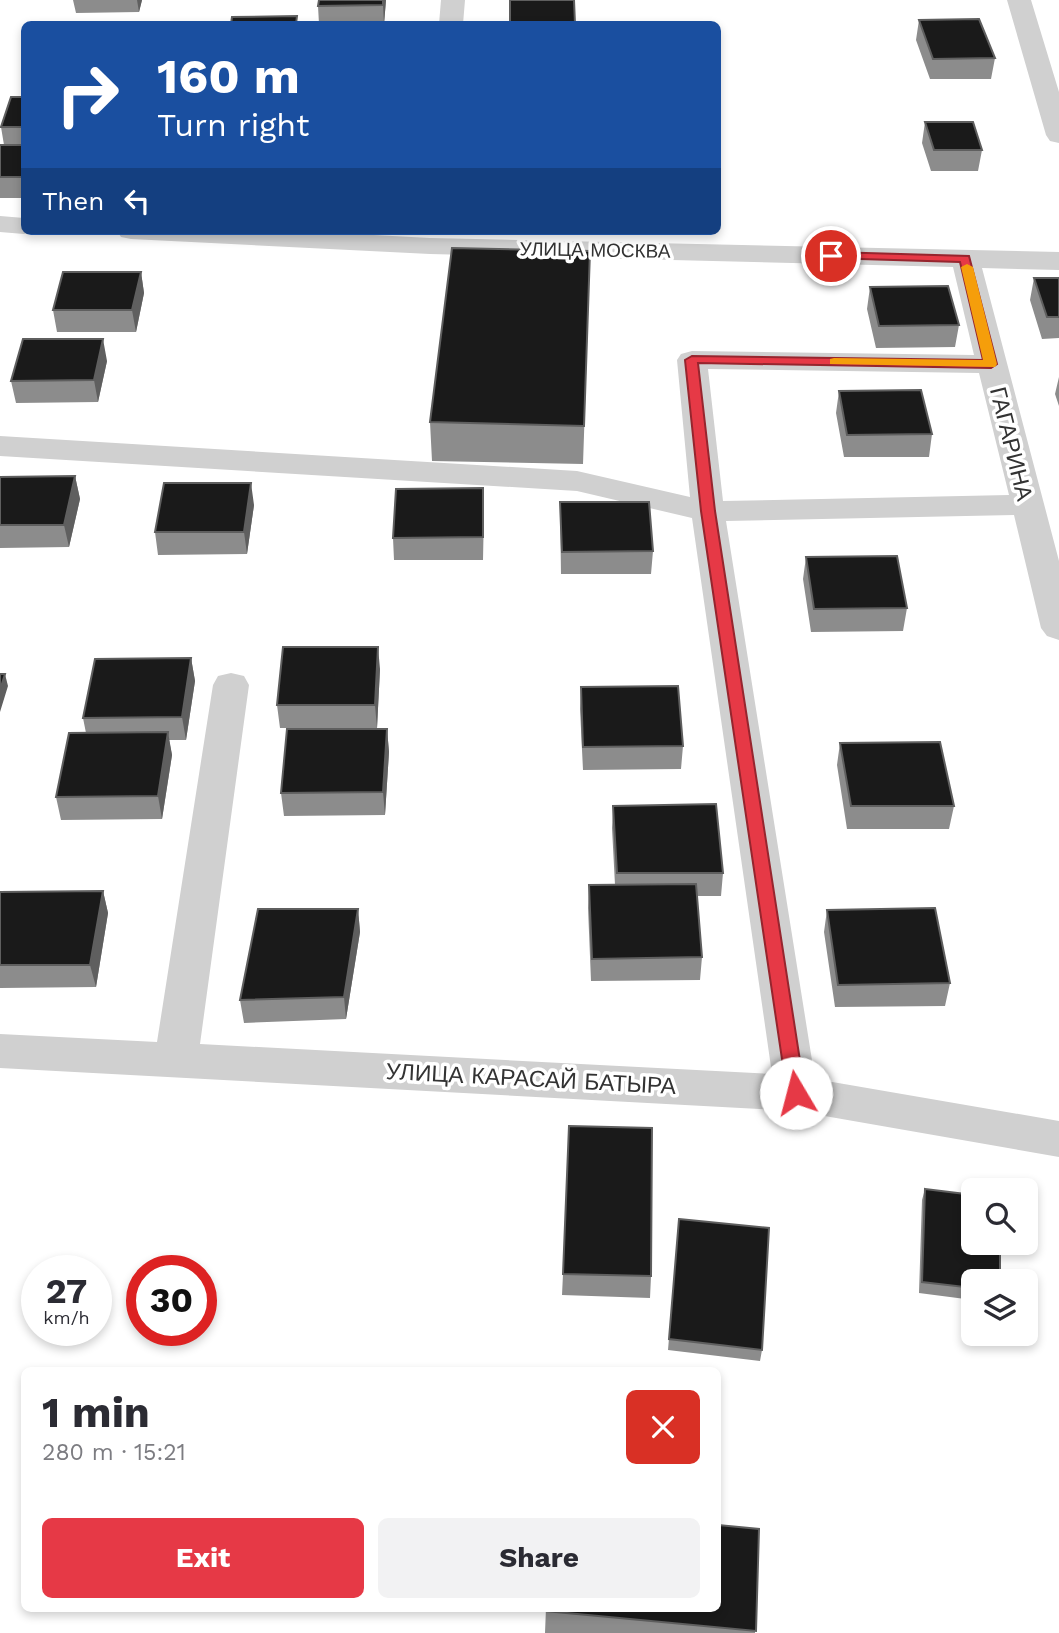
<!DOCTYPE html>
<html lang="en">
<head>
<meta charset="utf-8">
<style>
	body { margin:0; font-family:"Work Sans",sans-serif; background:#f2f2f3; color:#2b2b33; height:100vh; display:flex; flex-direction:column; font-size:26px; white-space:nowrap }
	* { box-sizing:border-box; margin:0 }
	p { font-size:23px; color:#7c7c81 }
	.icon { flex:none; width:38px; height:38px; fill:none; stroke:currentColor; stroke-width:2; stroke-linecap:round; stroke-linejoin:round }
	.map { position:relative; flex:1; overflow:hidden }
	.drawer { position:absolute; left:21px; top:1367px; width:700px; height:245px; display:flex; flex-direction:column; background:#fff; border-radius:10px; box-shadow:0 4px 10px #0003 }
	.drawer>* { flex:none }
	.banner { position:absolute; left:21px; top:21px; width:700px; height:214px; border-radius:10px; box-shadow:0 4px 10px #0003; background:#1a4fa0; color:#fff; overflow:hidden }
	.controls { position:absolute; left:961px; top:1178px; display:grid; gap:14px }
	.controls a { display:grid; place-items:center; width:77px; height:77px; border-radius:10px; background:#fff; box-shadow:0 4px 10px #0003; font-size:35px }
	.speed { position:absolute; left:21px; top:1255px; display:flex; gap:14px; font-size:35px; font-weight:700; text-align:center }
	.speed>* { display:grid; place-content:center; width:91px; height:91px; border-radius:50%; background:#fff; box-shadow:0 4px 10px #0003; line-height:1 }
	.speed small { font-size:18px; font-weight:400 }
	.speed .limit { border:10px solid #d22; background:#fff; color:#111 }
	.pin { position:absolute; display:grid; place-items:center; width:60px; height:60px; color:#fff; margin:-30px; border:4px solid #fff; border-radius:50%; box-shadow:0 2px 7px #0007 }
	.me { position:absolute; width:77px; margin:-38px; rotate:352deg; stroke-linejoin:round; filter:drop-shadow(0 0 5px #0008) }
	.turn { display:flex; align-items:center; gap:24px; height:147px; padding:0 21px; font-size:32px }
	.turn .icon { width:91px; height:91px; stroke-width:2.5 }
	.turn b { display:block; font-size:49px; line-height:60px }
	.then { display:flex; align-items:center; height:66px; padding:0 21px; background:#0003; gap:14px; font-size:26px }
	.round { display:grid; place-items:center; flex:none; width:74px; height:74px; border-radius:10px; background:#f2f2f3 }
	.summary { display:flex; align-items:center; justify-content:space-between; height:119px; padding:0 21px }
	h1 { font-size:42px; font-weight:700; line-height:52px }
	.cta { display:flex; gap:14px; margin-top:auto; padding:14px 21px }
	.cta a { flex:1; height:80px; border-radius:10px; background:#e63946; color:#fff; font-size:28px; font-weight:700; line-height:80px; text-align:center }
	.cta a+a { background:#f2f2f3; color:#2b2b33 }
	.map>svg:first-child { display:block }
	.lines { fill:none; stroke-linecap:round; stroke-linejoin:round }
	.minor { fill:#d0d0d0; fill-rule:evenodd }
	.wall { fill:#8c8c8c }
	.shaded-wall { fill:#5f5f5f }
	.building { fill:#1a1a1a; stroke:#5f5f5f; stroke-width:2 }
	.route { fill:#e63946; stroke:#96252e; stroke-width:2 }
	.slow { fill:#f59e0b }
	.labels { text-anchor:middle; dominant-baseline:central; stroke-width:7; stroke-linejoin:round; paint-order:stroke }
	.far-street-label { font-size:19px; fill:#333; stroke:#fff }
	.street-label { font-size:23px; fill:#333; stroke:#fff }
</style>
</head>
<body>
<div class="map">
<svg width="1059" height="1633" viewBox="0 0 1059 1633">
	<rect width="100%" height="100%" fill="#fff"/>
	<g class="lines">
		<path class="minor" d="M 441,0 L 465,0 L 463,24 L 439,24 Z
			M 1007,0 L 1031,0 L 1059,92 L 1059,143 L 1050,141 L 1046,135 Z
			M 0,216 L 24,218 L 24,231 L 35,231 L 24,234 L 0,232 Z
			M 117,231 L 299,231 L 430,238 L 1059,252 L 1059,270 L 982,268 L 1059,561 L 1059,640 L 1047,636 L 1041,628 L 1014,515 L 726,521 L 815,1079 L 1059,1121 L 1059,1157 L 796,1111 L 0,1068 L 0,1034 L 157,1042 L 213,685 L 218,676 L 231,673 L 244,676 L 249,685 L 200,1044 L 772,1074 L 692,518 L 577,491 L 0,456 L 0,436 L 577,471 L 690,497 L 677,360 L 681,354 L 692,351 L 974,355 L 953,267 L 430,254 L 131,239 L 121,237 ZM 708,369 L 979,373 L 1009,495 L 723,501 Z"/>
	</g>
	<path class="wall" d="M 73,0 L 142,0 L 139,12 L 76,13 Z
		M 319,0 L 386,0 L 384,24 L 319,24 L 318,6 Z
		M 919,20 L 995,58 L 991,79 L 930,79 L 916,40 Z
		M 24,97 L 24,198 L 0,198 L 0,145 L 4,145 L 1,127 Z
		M 925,122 L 982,150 L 978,171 L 931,171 L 922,143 Z
		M 493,231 L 567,231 L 567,233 L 493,234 Z
		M 141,272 L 144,293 L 136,332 L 57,332 L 53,310 Z
		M 1034,278 L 1059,278 L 1059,338 L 1042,339 L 1030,300 Z
		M 870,287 L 959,325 L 955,347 L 876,348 L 867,309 Z
		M 589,288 L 583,464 L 432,461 L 430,422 Z
		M 107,361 L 98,402 L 16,403 L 11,381 Z
		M 1059,377 L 1059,406 L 1055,394 Z
		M 839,391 L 932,434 L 929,457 L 844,457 L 836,413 Z
		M 75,476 L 80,499 L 69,547 L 0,548 L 0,477 Z
		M 560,502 L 653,551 L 651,574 L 561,574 Z
		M 254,505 L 247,554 L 158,555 L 155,532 Z
		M 484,510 L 483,560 L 394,560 L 393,538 Z
		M 806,557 L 907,608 L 903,631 L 811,632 L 803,579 Z
		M 191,658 L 195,681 L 186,740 L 169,740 L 172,755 L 162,819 L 61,820 L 56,797 L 86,733 L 83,718 Z
		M 380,669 L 377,728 L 280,728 L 277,705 Z
		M 581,687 L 683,746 L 681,769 L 583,770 L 580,709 Z
		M 387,729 L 389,752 L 385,815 L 284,816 L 281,793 Z
		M 840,743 L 954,806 L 949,829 L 847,829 L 837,765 Z
		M 613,806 L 723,873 L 721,896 L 697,896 L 702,957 L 700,980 L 591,981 L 588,908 L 589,885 L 615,885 L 612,828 Z
		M 103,891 L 108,913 L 96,987 L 0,988 L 0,892 Z
		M 358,909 L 360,932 L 346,1019 L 244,1023 L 240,1000 Z
		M 827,910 L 950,983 L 945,1006 L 835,1007 L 824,932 Z
		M 925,1189 L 973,1281 L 973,1300 L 919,1293 L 922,1200 Z
		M 679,1219 L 762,1350 L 760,1361 L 668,1350 Z
		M 563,1274 L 651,1276 L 650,1298 L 562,1295 Z
		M 759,1529 L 755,1633 L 545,1633 L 546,1608 Z"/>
	<path class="shaded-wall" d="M 137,0 L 142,0 L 139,12 Z
		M 383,0 L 386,0 L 384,24 L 383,5 Z
		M 141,272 L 144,293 L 136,332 L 132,310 Z
		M 103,339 L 107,361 L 98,402 L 94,380 Z
		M 75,476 L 80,499 L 69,547 L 64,525 Z
		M 251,483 L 254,505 L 247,554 L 244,532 Z
		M 378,647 L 380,669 L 377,728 L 375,705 Z
		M 191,658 L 195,681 L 186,740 L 182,717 Z
		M 5,674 L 8,686 L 0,712 L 0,690 Z
		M 387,729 L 389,752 L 385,815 L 383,792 Z
		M 168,732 L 172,755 L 162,819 L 158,796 Z
		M 103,891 L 108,913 L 96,987 L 90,965 Z
		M 358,909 L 360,932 L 346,1019 L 344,997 Z"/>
	<path class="building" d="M 319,0 L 383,0 L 383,5 L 318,6 Z
		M 510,0 L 574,0 L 575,24 L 510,24 Z
		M 297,16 L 296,24 L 231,24 L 232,17 Z
		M 979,19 L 995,58 L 933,59 L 919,20 Z
		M 11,97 L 24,97 L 24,127 L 1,127 Z
		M 925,122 L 973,122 L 982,150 L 934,150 Z
		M 0,145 L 24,145 L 24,177 L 0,177 Z
		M 452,248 L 590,251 L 584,426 L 430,422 Z
		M 63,272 L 141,272 L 132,310 L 53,310 Z
		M 1034,278 L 1059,278 L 1059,317 L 1047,317 Z
		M 948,286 L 959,325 L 879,326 L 870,287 Z
		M 23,339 L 103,339 L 94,380 L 11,381 Z
		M 921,390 L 932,434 L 847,435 L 839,391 Z
		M 75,476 L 64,525 L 0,525 L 0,477 Z
		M 164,483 L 251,483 L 244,532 L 155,532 Z
		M 483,488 L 483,537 L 393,538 L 396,489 Z
		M 560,502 L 649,502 L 653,551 L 562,552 Z
		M 897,556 L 907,608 L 814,609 L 806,557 Z
		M 283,647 L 378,647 L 375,705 L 277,705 Z
		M 191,658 L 182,717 L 83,718 L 95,659 Z
		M 0,674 L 5,674 L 0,690 Z
		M 678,686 L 683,746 L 583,747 L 581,687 Z
		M 287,729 L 387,729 L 383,792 L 281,793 Z
		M 168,732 L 158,796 L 56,797 L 69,733 Z
		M 940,742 L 954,806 L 851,806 L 840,743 Z
		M 716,804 L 723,873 L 617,873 L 613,806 Z
		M 696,884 L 702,957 L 592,959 L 589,885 Z
		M 103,891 L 90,965 L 0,965 L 0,892 Z
		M 935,908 L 950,983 L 838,985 L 827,910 Z
		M 258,909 L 358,909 L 344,997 L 240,1000 Z
		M 569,1126 L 652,1128 L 651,1276 L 563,1274 Z
		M 925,1189 L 973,1195 L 973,1242 L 1000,1242 L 1000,1281 L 973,1281 L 973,1288 L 922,1282 Z
		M 679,1219 L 769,1228 L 762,1350 L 669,1339 Z
		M 718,1525 L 759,1529 L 756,1631 L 546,1611 L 546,1608 L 718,1608 Z"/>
	<path class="route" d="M 831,252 L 969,256 L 997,364 L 991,368 L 698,363 L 715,511 L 805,1093 L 802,1098 L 796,1100 L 790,1098 L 787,1093 L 701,511 L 685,360 L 692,356 L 983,360 L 960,262 L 827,258 L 825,256 Z"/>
	<path class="slow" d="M 967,264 L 973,267 L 997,364 L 995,367 L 830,364 L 830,359 L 834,358 L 983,360 L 961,267 Z"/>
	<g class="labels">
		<g class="far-street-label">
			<text transform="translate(595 250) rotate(1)">УЛИЦА МОСКВА</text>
		</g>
		<g class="street-label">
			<text transform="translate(1011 444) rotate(76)">ГАГАРИНА</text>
			<text transform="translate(531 1079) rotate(3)">УЛИЦА КАРАСАЙ БАТЫРА</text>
		</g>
	</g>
</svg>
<div class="controls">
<a><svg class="icon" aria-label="search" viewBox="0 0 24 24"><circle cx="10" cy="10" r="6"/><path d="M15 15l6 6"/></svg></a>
<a><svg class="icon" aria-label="layers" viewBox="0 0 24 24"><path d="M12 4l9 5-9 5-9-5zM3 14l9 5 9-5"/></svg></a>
</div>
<div class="speed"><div>27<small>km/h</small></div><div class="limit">30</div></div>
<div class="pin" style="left:831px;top:256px;background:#d93025"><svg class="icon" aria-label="arrive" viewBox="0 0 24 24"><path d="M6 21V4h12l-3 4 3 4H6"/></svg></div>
<svg class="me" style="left:796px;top:1093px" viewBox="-20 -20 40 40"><circle r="19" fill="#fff"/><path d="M0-13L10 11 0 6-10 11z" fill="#e63946"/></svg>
<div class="banner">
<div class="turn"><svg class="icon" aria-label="right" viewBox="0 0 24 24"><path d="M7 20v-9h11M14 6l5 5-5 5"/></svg><div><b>160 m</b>Turn right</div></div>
<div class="then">Then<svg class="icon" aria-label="left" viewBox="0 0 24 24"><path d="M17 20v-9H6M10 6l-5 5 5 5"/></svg></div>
</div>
<section class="drawer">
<div class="summary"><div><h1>1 min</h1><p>280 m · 15:21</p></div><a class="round" style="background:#d93025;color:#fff"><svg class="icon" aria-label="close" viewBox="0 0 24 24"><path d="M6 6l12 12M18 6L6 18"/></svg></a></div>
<div class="cta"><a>Exit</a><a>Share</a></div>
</section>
</div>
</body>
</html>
